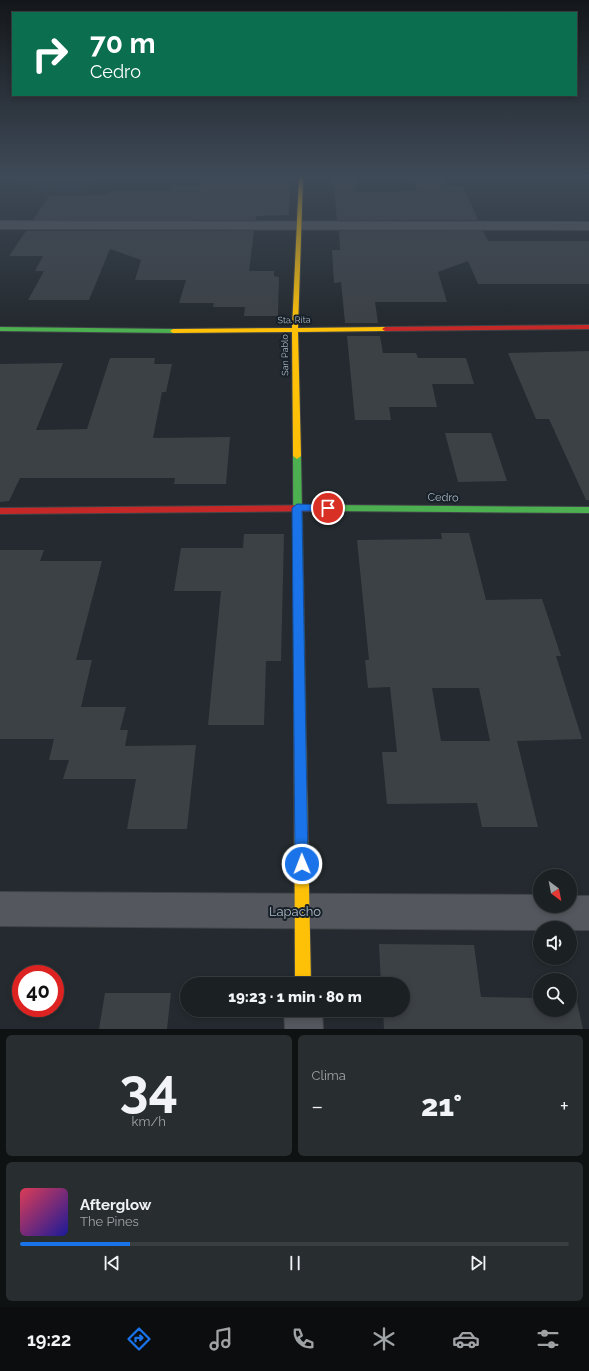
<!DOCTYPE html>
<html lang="es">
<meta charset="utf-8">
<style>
:root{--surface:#1b2023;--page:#282d30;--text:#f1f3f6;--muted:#a0a3a6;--line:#393e41;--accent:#1a73e8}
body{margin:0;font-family:Raleway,sans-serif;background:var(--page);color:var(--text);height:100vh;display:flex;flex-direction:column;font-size:15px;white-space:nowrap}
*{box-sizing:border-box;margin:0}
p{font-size:13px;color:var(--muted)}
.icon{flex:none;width:22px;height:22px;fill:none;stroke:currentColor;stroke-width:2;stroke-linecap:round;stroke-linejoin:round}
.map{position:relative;height:1029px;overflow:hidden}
.drawer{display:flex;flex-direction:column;gap:6px;padding:6px;background:#0f1213;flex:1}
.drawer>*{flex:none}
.top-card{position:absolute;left:12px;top:12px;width:565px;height:84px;border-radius:0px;box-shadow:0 2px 6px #0003,0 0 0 1px var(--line);background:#0b6e4f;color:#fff;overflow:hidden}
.needle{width:26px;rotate:148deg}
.controls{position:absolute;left:533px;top:869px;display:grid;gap:8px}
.controls a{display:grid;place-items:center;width:44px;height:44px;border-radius:50%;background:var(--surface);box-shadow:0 2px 6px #0003,0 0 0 1px var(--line);font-size:20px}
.speed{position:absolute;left:12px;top:965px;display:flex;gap:8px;font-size:20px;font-weight:700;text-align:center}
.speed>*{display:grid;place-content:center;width:52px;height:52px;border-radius:50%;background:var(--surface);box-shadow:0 2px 6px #0003,0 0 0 1px var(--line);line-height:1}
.speed .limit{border:6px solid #d22;background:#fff;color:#111}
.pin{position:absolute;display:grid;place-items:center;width:34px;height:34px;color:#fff;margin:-17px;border:2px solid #fff;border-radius:50%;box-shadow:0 1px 4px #0007}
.me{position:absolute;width:44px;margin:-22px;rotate:359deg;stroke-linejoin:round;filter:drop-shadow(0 0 3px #0008)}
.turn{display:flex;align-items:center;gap:14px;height:84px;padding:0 12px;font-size:18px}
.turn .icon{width:52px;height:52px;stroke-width:2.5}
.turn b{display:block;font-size:28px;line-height:34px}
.big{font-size:30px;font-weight:800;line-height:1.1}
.drawer .widget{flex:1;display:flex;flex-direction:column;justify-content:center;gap:6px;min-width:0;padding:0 14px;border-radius:6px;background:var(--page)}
.drawer .dial{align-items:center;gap:0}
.dial b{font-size:52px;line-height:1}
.song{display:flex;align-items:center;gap:12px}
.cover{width:48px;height:48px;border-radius:6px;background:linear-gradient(135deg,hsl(350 70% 55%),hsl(240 70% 35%))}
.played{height:4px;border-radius:2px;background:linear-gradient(90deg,var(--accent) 20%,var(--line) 20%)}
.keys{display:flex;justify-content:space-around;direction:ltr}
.heat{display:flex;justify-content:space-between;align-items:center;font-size:22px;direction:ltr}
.drawer .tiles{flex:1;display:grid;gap:6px;grid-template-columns:1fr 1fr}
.widget:last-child{grid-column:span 2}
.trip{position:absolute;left:180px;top:977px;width:230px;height:40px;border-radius:20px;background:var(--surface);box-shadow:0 2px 6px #0003,0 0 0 1px var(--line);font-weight:800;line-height:40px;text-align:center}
.dock{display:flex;height:64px;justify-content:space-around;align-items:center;background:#0b0d0e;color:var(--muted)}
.dock .icon{width:28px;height:28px}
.dock .selected{color:var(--accent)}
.dock b{font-size:18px;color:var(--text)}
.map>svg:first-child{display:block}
.green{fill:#243735}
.building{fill:#3c4146;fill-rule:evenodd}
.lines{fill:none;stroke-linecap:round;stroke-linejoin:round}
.street-casing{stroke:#404448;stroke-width:2}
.fast-casing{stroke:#404448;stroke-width:2}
.slow-casing{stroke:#404448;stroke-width:2}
.jam-casing{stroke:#404448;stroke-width:2}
.street{fill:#54585e;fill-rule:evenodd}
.fast{fill:#4caf50;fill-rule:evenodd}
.slow{fill:#ffc107;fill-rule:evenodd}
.jam{fill:#c62828;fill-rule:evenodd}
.route{fill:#1a73e8;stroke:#114b97}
.labels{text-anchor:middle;stroke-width:4;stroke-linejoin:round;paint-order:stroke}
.far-street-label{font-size:9px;fill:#acb7c2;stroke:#182129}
.street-label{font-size:11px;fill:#acb7c2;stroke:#182129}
.near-street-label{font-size:13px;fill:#acb7c2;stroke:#182129}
</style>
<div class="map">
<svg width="589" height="1029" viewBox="0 0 589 1029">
<rect width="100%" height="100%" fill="#242a2f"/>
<path class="green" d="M 30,178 L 90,179 L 94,180 L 96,184 L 104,186 C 100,189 94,187 89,188 C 85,189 85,191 81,192 C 72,193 62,193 53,192 C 49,191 48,189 44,189 C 37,189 23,188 18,184 L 19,181 Z"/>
<g class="building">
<polygon points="290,178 289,215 256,216 256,220 33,220 49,196 108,195 110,191 170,191 172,185 201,185 202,179"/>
<polygon points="333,178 355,178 357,192 418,191 413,178 441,178 445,186 463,186 478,220 337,220"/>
<polygon points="26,231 254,231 249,271 274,271 274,276 279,277 278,316 244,316 245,307 213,307 214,303 179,303 186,280 135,280 141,260 110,249 89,300 28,300 44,271 35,271 43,256 9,256"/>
<polygon points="339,231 483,231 488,241 589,241 589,284 478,284 468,261 438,272 447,302 375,302 378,323 345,323 341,282 334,283 332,250 340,250"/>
<polygon points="347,336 380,336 383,353 416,353 418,358 466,358 474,384 432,384 437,407 389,407 391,420 355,420"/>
<polygon points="589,351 589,500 586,500 549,419 536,419 508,353"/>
<polygon points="110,358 155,358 154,364 172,364 166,392 162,392 153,438 230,437 226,484 174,484 175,478 20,478 9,501 0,502 0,364 63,363 36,430 87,429"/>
<polygon points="445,433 491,433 507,481 458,482"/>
<path d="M 441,533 L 469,533 L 486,600 L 542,599 L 561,656 L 556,656 L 582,739 L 517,741 L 538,827 L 482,827 L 477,803 L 387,804 L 382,752 L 397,752 L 390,687 L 368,688 L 365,660 L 369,660 L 357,540 L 442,539 ZM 432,688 L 479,688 L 490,741 L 441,741 Z"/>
<polygon points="244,534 284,534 281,661 266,661 264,725 208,725 221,591 174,591 181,548 243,548"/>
<polygon points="0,550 44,550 40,561 102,561 76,660 92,660 81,707 126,707 120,730 128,730 125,746 196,745 187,829 127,829 136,779 63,779 69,760 49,760 54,739 0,739"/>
<polygon points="379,944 474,945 481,997 540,998 540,1010 570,1010 570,998 576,998 583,1029 384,1029 383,1010 403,1010 403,984 381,984"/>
<polygon points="105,993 171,993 167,1029 99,1029"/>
</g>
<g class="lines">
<g class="street-casing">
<g id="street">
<polygon points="0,221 589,222 589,230 0,229"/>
<polygon points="0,892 540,895 540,906 570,906 570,896 589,896 589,930 570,930 570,928 540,928 540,930 0,926"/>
<polygon points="284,1010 322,1010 323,1029 285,1029"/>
</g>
</g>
<g class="fast-casing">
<g id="fast">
<polygon points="0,327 173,329 176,331 173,333 0,331"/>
<polygon points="297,453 301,456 306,740 304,744 300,746 296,744 294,740 293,456"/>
<polygon points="328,505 589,507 589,513 328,511 324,508"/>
</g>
</g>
<g class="slow-casing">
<g id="slow">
<polygon points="299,178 303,178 298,328 385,327 388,329 385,331 298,332 301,456 297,459 293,456 292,332 173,333 170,331 173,329 292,328"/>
<polygon points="300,734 304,736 306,740 311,984 295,984 294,740 296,736"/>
</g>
</g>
<g class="jam-casing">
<g id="jam">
<polygon points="589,325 589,329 385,331 382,329 385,327"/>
<polygon points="328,505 332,508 328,511 0,514 0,508"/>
</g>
</g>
<use href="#street" class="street"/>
<use href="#fast" class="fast"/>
<use href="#slow" class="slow"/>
<use href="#jam" class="jam"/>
</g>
<linearGradient id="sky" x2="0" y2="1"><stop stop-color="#14171a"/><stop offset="0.55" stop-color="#3f4a58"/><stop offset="1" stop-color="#3f4a58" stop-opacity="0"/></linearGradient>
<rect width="589" height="322" fill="url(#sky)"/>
<polygon class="route" points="297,504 328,505 332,508 328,511 302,511 308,864 306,869 302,871 297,869 295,864 292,508"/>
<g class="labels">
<g class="far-street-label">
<text transform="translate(294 320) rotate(-1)" y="3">Sta. Rita</text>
<text transform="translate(285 355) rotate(-91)" y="3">San Pablo</text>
</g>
<g class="street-label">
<text transform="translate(443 497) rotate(1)" y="4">Cedro</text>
</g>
<g class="near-street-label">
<text x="295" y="916">Lapacho</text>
</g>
</g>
</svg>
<div class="controls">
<a><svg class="needle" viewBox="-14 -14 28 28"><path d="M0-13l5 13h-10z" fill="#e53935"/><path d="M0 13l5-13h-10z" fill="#a0a3a6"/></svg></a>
<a><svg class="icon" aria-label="sound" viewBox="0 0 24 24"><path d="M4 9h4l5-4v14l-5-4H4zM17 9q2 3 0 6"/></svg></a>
<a><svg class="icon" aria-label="search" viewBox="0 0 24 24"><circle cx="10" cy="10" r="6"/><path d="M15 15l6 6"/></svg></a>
</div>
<div class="speed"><div class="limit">40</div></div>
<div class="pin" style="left:328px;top:508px;background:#d93025"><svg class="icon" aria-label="arrive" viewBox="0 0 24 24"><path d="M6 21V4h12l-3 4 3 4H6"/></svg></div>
<svg class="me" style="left:302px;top:864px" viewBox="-20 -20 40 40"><circle r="17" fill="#1a73e8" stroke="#fff" stroke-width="3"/><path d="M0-11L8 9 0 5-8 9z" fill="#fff"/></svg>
<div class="trip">19:23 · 1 min · 80 m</div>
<div class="top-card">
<div class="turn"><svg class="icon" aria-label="right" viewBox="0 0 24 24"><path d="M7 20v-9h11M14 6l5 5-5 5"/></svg><div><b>70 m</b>Cedro</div></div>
</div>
</div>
<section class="drawer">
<div class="tiles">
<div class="widget dial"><b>34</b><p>km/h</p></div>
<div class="widget"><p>Clima</p>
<div class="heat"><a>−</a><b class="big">21°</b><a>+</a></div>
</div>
<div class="widget">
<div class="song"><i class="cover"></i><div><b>Afterglow</b><p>The Pines</p></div></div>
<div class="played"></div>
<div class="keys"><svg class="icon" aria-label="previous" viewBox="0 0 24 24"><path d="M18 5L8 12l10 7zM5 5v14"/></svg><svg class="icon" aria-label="pause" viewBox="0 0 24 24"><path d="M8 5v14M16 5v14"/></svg><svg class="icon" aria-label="next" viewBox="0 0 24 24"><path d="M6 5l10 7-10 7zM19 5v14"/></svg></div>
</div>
</div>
</section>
<nav class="dock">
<b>19:22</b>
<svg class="icon selected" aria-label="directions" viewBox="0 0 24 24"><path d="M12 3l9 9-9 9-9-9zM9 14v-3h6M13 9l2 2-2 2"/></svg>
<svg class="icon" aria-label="music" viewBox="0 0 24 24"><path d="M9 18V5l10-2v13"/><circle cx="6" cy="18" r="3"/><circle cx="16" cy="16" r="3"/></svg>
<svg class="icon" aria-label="phone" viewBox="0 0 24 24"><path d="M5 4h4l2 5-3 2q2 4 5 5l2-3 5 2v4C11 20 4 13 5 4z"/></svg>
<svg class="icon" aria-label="climate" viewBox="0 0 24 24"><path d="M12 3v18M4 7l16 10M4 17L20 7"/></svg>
<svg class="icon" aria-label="car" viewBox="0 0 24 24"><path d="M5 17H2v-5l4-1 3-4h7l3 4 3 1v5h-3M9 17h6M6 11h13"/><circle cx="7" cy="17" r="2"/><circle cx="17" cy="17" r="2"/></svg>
<svg class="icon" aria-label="filters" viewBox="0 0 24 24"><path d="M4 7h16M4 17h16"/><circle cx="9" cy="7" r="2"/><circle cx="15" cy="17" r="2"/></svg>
</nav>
